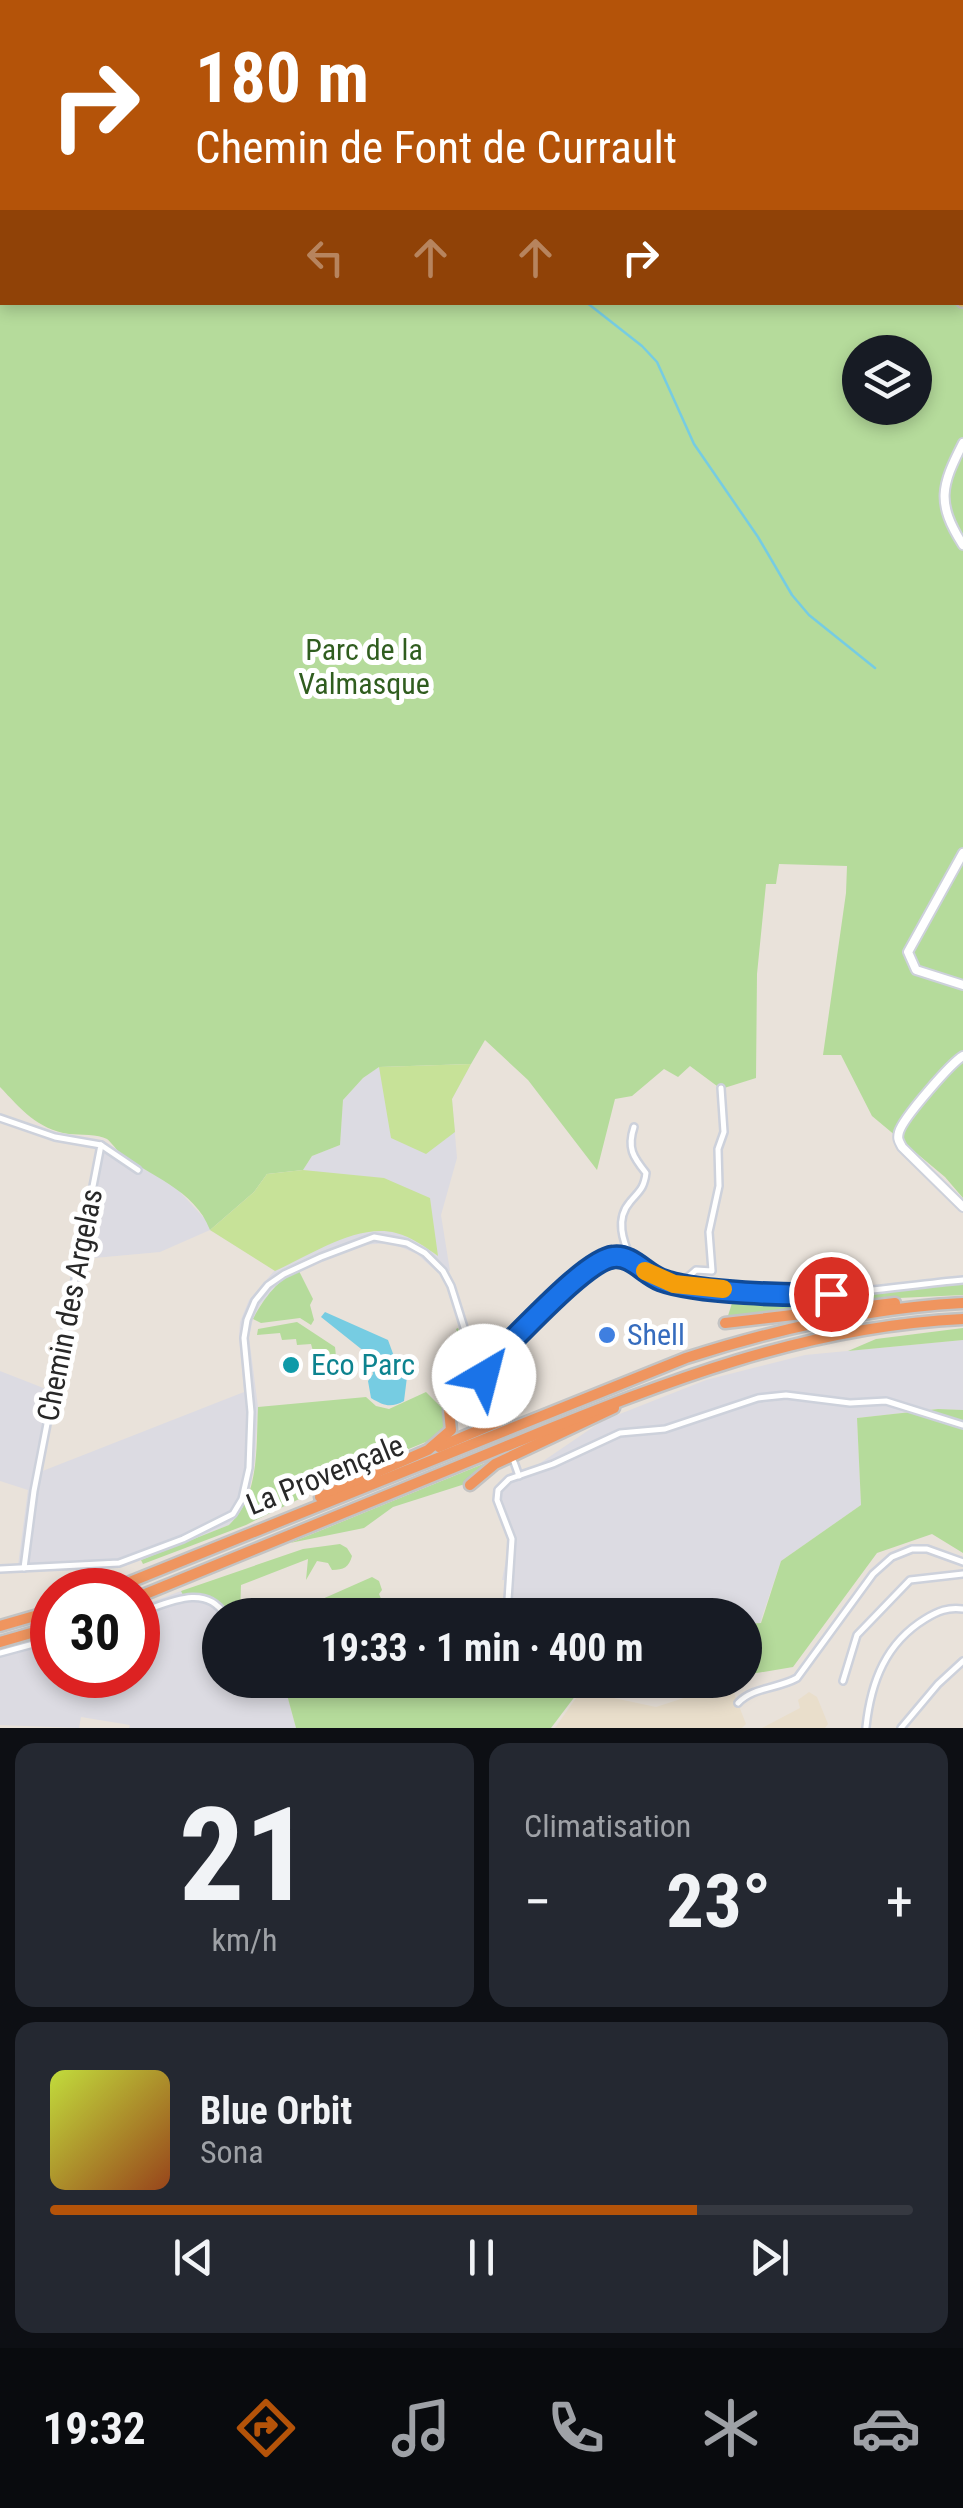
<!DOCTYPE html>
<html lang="fr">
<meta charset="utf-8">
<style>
:root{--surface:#171b24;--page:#242831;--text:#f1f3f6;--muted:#9ea1a6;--line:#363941;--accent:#b45309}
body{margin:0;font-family:"Roboto Condensed",sans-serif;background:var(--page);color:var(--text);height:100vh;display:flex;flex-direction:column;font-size:38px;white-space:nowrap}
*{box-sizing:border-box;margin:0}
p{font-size:32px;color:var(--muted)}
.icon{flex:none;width:55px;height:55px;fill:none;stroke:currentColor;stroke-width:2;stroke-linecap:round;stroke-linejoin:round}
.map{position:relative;height:1728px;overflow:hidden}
.sheet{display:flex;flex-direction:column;gap:15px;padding:15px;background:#0d0f14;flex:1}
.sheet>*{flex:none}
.guide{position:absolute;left:0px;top:0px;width:965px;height:305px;box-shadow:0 5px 15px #0003;background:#b45309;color:#fff;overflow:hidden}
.controls{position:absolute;left:842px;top:335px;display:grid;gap:20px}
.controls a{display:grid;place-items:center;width:90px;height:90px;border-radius:50%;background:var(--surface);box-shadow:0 5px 15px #0003;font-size:50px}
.speed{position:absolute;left:30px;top:1568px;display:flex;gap:20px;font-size:50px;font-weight:700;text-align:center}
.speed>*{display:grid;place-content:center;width:130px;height:130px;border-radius:50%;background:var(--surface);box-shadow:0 5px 15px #0003;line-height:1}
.speed .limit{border:15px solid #d22;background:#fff;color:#111}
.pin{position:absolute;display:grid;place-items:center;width:85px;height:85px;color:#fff;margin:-42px;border:5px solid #fff;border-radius:50%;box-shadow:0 2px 10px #0007}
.me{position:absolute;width:110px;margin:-55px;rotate:37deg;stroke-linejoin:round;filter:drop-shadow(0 0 8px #0008)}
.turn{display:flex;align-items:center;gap:35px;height:210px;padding:0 30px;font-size:45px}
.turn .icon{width:130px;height:130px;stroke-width:2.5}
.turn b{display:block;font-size:70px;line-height:85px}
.lanes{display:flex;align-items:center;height:95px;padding:0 30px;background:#0003;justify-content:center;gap:50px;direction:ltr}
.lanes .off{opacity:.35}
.big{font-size:75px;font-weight:700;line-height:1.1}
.sheet .card{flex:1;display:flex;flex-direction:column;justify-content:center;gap:15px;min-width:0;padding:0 35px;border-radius:20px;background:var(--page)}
.sheet .dial{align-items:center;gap:0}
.dial b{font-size:130px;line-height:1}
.song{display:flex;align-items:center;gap:30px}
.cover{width:120px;height:120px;border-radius:15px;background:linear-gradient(135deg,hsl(70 70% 55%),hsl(20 70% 35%))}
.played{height:10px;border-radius:5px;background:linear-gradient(90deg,var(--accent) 75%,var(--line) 75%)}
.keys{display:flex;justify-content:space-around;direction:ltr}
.heat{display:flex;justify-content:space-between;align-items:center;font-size:55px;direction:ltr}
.sheet .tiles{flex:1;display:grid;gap:15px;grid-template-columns:1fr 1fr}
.card:last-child{grid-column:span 2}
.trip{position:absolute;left:202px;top:1598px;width:560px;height:100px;border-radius:50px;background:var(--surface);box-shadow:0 5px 15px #0003;font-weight:700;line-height:100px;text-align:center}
.menu{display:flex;height:160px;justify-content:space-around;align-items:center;background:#090b0e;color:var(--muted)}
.menu .icon{width:70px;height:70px}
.menu .on{color:var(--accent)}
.menu b{font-size:45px;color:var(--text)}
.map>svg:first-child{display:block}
.industrial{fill:#dcdbe2}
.education{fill:#e9decb}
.green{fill:#b5db9b;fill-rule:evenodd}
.pitch{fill:#c7e298}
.water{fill:#76cce2}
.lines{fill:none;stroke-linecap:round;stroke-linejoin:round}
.stream{stroke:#76cce2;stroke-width:2.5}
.street-casing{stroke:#cdd1db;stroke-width:10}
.secondary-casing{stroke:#cdd1db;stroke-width:12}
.primary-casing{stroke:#c3c3c3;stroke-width:14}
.highway-casing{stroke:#c3c3c3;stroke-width:15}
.street{stroke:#fff;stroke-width:5}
.secondary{stroke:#fff;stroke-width:8}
.primary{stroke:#e3be65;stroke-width:9}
.highway{stroke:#ef955f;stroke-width:10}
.route-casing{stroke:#114b97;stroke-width:25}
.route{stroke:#1a73e8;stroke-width:18}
.slow{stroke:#f59e0b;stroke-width:18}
.shop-dot{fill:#3f7fe0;stroke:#fff;stroke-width:4}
.culture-dot{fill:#0f9aa8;stroke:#fff;stroke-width:4}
.labels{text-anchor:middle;stroke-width:10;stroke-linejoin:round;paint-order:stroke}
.park-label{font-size:30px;fill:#305d1f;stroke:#fff}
.street-label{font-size:30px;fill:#282828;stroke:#fff}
.shop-label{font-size:30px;fill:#366cbe;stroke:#fff;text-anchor:start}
.culture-label{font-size:30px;fill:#0d838f;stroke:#fff;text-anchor:start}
</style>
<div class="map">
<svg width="963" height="1728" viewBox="0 0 963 1728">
<rect width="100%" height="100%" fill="#e9e2da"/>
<g class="industrial">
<polygon points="471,1064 452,1099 457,1158 441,1215 450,1271 438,1273 417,1254 403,1248 389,1243 361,1245 286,1276 261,1304 253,1319 249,1337 258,1407 255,1459 248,1498 238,1516 229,1525 141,1560 18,1565 28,1490 0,1481 0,1371 51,1391 40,1472 244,1392 239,1337 240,1322 249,1300 275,1270 210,1230 160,1252 83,1259 103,1149 121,1152 139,1160 170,1181 206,1220 210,1229 254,1192 267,1174 303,1170 312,1156 340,1145 343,1100 363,1078 379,1067"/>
<polygon points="963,1340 963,1410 937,1409 857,1418 861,1505 781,1561 760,1623 745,1624 745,1615 511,1615 513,1580 502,1580 509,1544 494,1503 494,1491 505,1477 533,1468 602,1421 706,1380 805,1355"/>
<polygon points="181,1591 185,1597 213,1597 229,1615 220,1615 220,1680 283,1680 296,1728 129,1728 130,1725 81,1717 79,1728 0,1725 0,1655 52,1637 52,1675 138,1675 138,1607"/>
</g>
<g class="education">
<polygon points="730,1683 746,1724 742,1728 555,1728 581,1691 656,1707"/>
<polygon points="809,1692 817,1697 828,1724 825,1728 762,1728 800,1708 798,1700"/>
</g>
<g class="green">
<path d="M 0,0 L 431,0 L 2,2 L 2,302 L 962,302 L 962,2 L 593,2 L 963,0 L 963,1198 L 945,1177 L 872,1116 L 841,1055 L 823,1055 L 846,893 L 847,866 L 779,864 L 776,884 L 766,884 L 757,974 L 756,1078 L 721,1089 L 690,1066 L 678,1077 L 664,1069 L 632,1096 L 615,1099 L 597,1170 L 528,1080 L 485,1040 L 471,1064 L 379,1067 L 363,1078 L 343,1100 L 340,1145 L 312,1156 L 303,1170 L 267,1174 L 254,1192 L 210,1230 C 195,1189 148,1176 118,1151 C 116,1149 110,1141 107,1139 C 98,1134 80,1135 69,1134 C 37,1129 21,1109 0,1087 ZM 860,352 L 915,352 L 915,408 L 860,408 Z"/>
<path d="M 299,1271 L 313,1299 L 310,1305 L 314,1320 L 311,1325 L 300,1318 L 261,1323 L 253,1319 C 263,1300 278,1278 299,1271 Z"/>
<polygon points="963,1283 963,1295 877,1299 727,1319 732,1303 740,1303 742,1294 845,1295"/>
<polygon points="297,1322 335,1347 337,1365 328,1364 326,1349 313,1351 311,1344 297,1345 296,1339 282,1340 280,1333 257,1335 258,1329"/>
<path d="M 458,1328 L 461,1336 L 481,1360 L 479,1394 L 489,1416 L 496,1412 C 493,1405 487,1395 486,1388 C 485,1370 502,1352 514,1347 L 492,1380 L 502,1413 C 488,1422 471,1428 459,1412 L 474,1379 L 456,1329 Z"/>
<polygon points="963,1328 963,1340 848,1351 876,1339"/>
<path d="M 426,1392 L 446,1412 L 449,1426 L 438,1437 L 367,1466 L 246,1525 L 143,1564 L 141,1560 L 229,1525 C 260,1496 256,1447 258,1407 L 366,1397 L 376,1406 L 389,1409 Z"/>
<polygon points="938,1409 963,1410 963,1553 932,1534 877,1553 793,1667 745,1675 745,1624 761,1623 781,1561 861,1505 857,1418"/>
<polygon points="483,1464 486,1464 465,1484 393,1507 364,1528 290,1543"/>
<path d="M 340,1544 L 347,1548 L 352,1556 C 349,1567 344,1570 332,1570 L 328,1563 L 317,1561 L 306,1580 L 308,1559 L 241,1585 L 240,1615 L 229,1615 L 213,1597 L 184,1597 L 181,1591 L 303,1549 Z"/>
<polygon points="372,1577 379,1581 382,1590 379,1594 388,1615 316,1615 320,1600"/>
<polygon points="283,1680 583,1680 582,1687 551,1728 296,1728"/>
</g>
<g class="pitch">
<polygon points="471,1064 452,1099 455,1132 426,1154 391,1138 379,1067"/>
<path d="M 303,1170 L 384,1178 L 430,1198 L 438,1256 C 425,1247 412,1237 396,1233 C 357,1223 311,1255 275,1271 L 210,1230 L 254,1192 L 267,1174 Z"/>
</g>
<path class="water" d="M 325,1312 L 388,1340 L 399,1370 L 407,1377 L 404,1401 C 391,1408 384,1406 371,1398 L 368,1381 L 373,1374 L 370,1356 L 321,1317 Z"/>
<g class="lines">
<g class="stream">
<polyline points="594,2 595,0"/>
<polyline points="586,302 642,346 657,362 694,444 758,537 792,595 809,615 875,668"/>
</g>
<g class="street-casing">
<g id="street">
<polyline points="0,1118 55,1137 101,1145 34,1491 24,1568"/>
<polyline points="101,1145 138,1170"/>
<path d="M 631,1259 C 623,1241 615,1219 630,1202 C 639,1191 644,1189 646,1173 C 633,1157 627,1148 634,1127"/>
<polyline points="687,1285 688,1277 696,1270 712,1271 709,1232 719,1186 718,1149 724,1132 721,1088"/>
<polyline points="488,1351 482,1391 493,1414"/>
<polyline points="514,1462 519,1476"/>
<path d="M 0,1569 L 119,1563 L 183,1539 L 233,1514 L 242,1499 L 249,1468 L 251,1412 L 244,1338 L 247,1320 L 255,1301 L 268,1285 L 284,1274 L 321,1257 L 374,1237 L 407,1243 L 425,1253 L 443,1271 L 451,1286 L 467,1337 L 488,1351 L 506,1346 C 527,1327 585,1263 611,1257 C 629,1253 654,1281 680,1285 C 727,1291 778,1295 825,1294 C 871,1292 917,1284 963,1280"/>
<path d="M 138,1613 C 166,1604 205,1582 225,1615"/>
<polyline points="507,1615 512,1539 497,1500 498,1490 509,1479 553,1464 620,1433 665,1429 758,1398 786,1395 850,1403 886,1401 963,1425"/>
<polyline points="0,1653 52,1639"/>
<polyline points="843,1681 857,1635 910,1580 963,1574"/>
<path d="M 738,1703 C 753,1687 777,1689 797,1678 L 873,1574 L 892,1557 L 912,1549 L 927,1549 L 963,1562"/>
<path d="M 866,1727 C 871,1681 886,1643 925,1619 C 938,1611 948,1607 963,1609"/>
<polyline points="901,1728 938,1684 963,1661"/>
</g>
</g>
<g class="secondary-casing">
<g id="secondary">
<path d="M 963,443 C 941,486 936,503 963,545"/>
<polyline points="963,853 908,952 916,970 963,985"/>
<path d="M 963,1056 C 951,1063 903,1118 899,1132 C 897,1139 899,1141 902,1147 L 963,1207"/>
</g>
</g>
<g class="primary-casing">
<g id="primary">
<polyline points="548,0 548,2"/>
<polyline points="962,302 963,302"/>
</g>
</g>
<g class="highway-casing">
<g id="highway">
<polyline points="725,1323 895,1303"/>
<polyline points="439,1447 498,1422"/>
<polyline points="470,1485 495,1464 614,1408"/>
<polyline points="320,1497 428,1450 451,1430 449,1410"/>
<path d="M 110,1590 L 686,1358 C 776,1329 868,1308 963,1303"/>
<path d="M 138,1597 C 260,1548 382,1497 504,1447 C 656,1386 797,1327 963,1319"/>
<polyline points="0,1626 52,1611"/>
<polyline points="0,1642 52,1627"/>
</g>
</g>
<use href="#street" class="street"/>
<use href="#secondary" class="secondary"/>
<use href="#primary" class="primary"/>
<use href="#highway" class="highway"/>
</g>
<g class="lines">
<g class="route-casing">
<path id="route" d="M 484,1376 L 488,1350 L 506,1346 C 527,1327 587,1260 613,1257 C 631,1254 645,1274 661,1280 C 696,1293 792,1296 831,1294"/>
</g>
<use href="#route" class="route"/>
<polyline class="slow" points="645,1271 674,1284 723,1289"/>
</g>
<circle class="shop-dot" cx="607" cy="1335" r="10"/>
<circle class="culture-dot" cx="291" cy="1365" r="10"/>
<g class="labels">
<g class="park-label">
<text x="364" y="660">Parc de la<tspan x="364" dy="34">Valmasque</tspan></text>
</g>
<g class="street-label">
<text transform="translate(70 1305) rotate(-79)" y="10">Chemin des Argelas</text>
<text transform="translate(325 1475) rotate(-22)" y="10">La Provençale</text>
</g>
<g class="shop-label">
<text x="627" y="1345">Shell</text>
</g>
<g class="culture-label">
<text x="311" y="1375">Eco Parc</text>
</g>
</g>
</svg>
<div class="controls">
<a><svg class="icon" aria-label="layers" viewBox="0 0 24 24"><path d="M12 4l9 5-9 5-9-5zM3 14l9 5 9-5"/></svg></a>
</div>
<div class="speed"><div class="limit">30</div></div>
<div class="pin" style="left:831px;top:1294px;background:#d93025"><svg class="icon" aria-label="arrive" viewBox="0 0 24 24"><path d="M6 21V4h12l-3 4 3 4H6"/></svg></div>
<svg class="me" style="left:484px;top:1376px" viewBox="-20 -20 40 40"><circle r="19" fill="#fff"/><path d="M0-13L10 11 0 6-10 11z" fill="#1a73e8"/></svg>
<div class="trip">19:33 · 1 min · 400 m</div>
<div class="guide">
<div class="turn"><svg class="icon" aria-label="right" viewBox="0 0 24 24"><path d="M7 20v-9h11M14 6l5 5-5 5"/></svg><div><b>180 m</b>Chemin de Font de Currault</div></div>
<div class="lanes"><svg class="icon off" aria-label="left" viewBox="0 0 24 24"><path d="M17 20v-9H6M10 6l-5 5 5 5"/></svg><svg class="icon off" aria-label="ahead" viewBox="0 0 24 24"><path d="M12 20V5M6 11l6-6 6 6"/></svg><svg class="icon off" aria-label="ahead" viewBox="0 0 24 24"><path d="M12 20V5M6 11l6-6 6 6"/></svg><svg class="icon" aria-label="right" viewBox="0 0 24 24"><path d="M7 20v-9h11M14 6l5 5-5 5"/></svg></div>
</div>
</div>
<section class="sheet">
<div class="tiles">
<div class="card dial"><b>21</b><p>km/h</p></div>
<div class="card"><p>Climatisation</p>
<div class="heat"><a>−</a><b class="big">23°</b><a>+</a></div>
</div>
<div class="card">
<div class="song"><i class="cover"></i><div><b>Blue Orbit</b><p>Sona</p></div></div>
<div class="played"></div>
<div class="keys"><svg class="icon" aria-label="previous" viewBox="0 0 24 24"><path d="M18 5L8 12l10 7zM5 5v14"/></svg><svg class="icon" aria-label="pause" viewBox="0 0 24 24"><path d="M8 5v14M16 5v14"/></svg><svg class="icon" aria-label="next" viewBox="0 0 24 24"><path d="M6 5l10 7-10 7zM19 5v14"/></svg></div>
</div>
</div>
</section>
<nav class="menu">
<b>19:32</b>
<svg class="icon on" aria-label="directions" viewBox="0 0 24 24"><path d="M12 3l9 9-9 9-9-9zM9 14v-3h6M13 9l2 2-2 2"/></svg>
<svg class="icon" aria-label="music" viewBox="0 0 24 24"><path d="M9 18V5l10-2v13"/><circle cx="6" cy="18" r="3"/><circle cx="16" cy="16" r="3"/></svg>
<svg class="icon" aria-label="phone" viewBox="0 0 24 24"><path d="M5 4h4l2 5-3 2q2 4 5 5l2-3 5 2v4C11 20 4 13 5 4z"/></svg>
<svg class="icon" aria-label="climate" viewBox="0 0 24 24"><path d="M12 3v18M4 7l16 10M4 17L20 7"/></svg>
<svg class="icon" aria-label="car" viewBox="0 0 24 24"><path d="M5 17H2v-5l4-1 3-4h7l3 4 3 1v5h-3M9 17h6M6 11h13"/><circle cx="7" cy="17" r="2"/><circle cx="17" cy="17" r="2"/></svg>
</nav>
